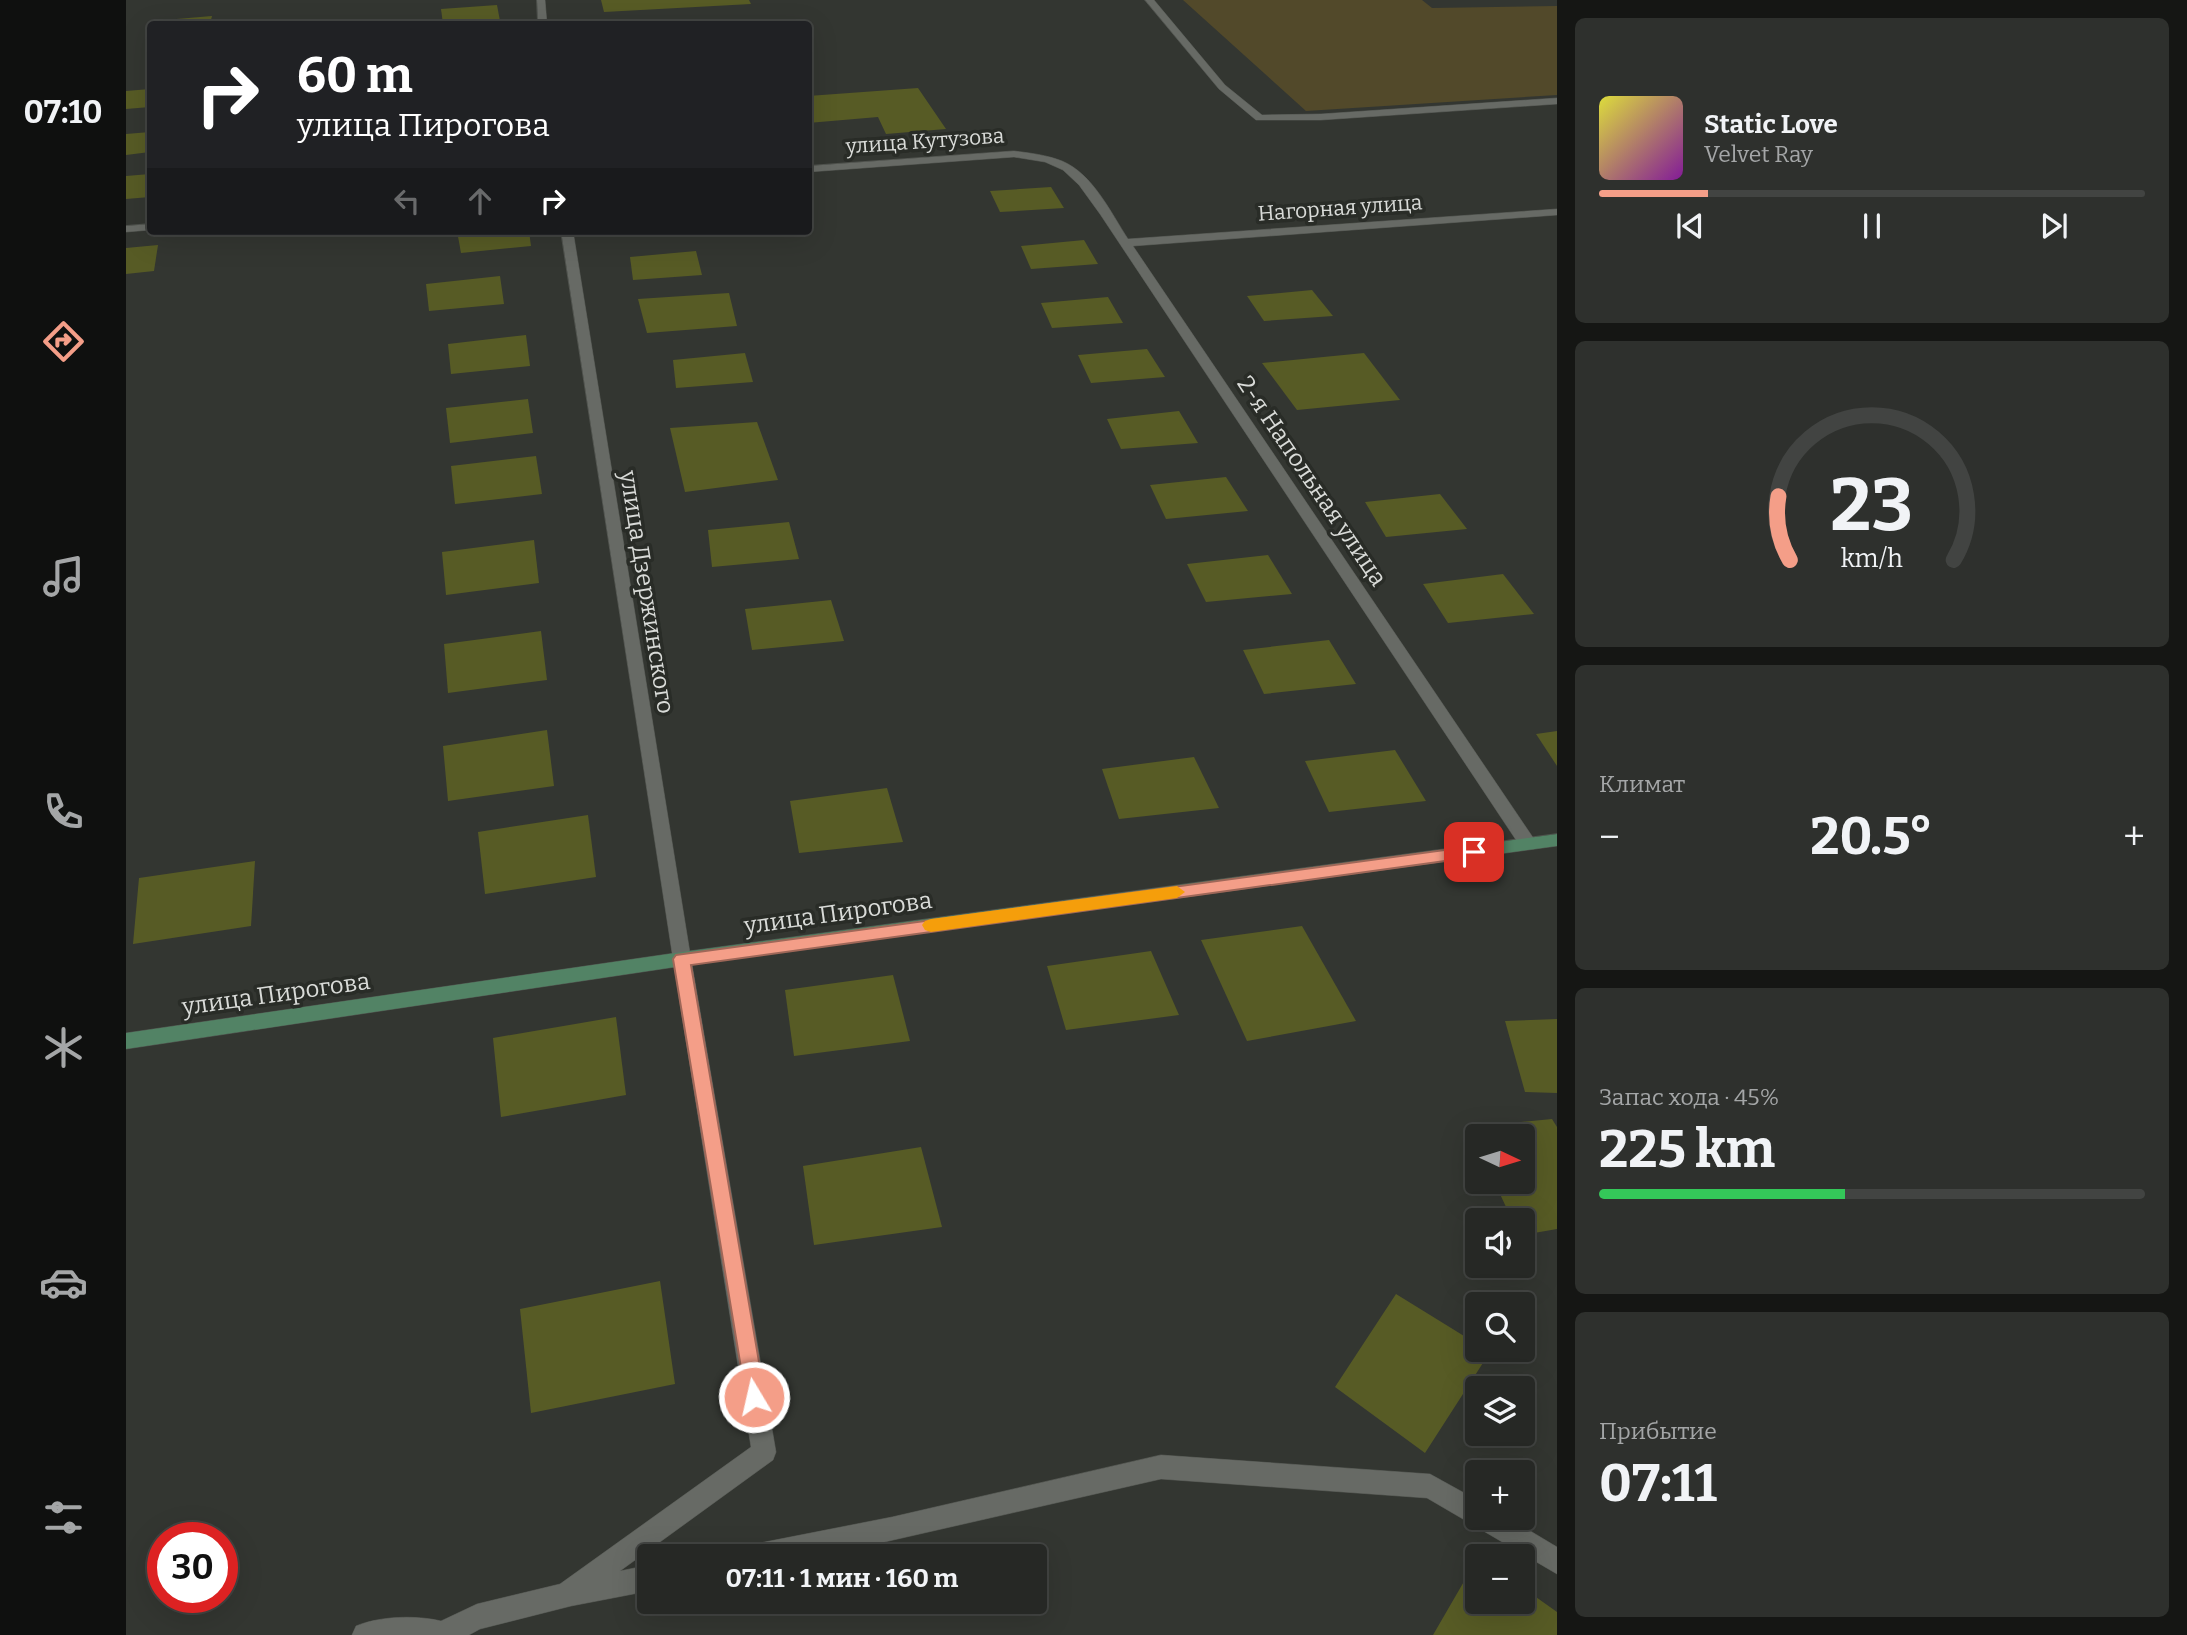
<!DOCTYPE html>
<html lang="ru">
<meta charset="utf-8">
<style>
:root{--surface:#262825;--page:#2e302d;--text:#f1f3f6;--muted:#a4a6a7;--line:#424442;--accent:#f49e88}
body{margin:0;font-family:Bitter,serif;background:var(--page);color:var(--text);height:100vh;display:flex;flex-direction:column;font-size:26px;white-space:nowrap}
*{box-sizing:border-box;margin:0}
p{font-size:23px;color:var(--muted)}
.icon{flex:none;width:38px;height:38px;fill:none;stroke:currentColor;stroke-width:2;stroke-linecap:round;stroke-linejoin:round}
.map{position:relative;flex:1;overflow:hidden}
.sheet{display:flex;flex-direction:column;gap:18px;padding:18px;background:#151614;width:630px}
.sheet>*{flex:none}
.guide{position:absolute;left:21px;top:21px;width:665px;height:214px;border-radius:7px;box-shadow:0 7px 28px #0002,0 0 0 2px var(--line);background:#202124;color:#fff;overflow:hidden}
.needle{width:46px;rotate:94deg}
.controls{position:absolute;left:1339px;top:1124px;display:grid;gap:14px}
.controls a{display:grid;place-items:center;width:70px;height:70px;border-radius:7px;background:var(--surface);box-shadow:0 7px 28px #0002,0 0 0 2px var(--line);font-size:35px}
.speed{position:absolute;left:21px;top:1522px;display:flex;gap:14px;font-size:35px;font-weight:700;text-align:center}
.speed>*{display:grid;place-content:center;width:91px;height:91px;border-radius:50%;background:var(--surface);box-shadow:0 7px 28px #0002,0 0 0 2px var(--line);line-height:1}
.speed .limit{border:10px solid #d22;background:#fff;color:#111}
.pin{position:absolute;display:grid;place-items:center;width:60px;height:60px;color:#fff;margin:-30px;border-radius:14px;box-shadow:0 4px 10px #0006}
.me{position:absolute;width:77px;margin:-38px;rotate:351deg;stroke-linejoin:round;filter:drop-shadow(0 0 5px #0008)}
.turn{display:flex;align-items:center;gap:24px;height:147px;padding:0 35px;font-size:32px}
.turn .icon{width:91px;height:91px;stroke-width:2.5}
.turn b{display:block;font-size:49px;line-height:60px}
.lanes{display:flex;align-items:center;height:66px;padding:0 35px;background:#0003;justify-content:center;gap:35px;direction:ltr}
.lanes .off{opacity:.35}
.big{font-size:52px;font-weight:700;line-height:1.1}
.sheet .widget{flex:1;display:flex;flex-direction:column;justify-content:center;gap:10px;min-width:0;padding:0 24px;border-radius:10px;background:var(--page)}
.sheet .dial{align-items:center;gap:0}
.dial svg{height:182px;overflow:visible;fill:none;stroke:var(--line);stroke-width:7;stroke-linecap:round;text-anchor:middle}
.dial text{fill:var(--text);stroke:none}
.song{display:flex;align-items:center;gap:21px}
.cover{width:84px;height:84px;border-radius:10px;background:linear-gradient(135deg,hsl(60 70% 55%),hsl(290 70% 35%))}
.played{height:7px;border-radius:4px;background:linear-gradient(90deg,var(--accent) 20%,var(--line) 20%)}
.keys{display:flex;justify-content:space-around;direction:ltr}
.heat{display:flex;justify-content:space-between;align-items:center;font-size:38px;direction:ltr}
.charge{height:10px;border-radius:5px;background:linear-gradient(90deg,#34c759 45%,var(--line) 0)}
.trip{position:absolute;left:511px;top:1544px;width:410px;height:70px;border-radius:7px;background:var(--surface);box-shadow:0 7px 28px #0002,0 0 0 2px var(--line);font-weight:700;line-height:70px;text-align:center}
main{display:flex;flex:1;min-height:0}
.tab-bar{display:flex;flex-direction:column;width:126px;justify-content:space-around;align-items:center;background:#0f100f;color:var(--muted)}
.tab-bar .icon{width:49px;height:49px}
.tab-bar .selected{color:var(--accent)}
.tab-bar b{font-size:32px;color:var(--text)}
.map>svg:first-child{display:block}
.green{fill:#52492a}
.building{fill:#575b25}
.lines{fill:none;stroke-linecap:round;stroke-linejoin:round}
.lane-casing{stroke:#50534e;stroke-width:1}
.street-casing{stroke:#50534e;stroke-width:1}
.secondary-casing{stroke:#50534e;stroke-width:1}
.lane{fill:#676a65;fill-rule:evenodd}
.street{fill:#676a65;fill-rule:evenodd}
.secondary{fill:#528365;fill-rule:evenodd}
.route{fill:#f49e88;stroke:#9f6758;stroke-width:2}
.slow{fill:#f59e0b}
.labels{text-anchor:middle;stroke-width:7;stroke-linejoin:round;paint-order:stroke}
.far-street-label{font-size:21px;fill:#d9dbd8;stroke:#292c27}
.street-label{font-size:24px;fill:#d9dbd8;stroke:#292c27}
</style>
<main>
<nav class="tab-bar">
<b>07:10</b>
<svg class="icon selected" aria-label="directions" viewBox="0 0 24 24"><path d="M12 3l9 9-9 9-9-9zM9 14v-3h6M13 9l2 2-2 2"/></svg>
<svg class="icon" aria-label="music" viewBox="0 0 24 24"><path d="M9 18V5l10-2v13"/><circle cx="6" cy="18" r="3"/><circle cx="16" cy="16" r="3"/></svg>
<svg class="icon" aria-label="phone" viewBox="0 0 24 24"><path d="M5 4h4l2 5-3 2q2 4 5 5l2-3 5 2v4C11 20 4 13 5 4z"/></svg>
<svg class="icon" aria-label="climate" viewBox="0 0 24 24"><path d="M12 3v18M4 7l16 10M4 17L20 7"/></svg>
<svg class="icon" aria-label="car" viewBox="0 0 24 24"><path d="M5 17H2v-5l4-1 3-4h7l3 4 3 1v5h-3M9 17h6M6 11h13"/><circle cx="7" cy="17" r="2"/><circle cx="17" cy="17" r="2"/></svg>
<svg class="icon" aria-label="filters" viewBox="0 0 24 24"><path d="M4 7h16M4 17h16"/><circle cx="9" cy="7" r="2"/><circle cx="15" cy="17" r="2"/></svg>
</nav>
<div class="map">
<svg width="1431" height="1635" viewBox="0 0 1431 1635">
<rect width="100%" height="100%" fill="#333631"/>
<polygon class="green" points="1057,0 1296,0 1306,8 1431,6 1431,95 1180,111"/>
<g class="building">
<polygon points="475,0 623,0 625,4 478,12"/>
<polygon points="371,5 374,21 317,24 315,9"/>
<polygon points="86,16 84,24 27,24 27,21"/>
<polygon points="792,88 820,129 760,134 752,117 682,123 682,96"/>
<polygon points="24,89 24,107 0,109 0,91"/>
<polygon points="24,132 24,152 0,155 0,134"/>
<polygon points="24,174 24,197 0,199 0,176"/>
<polygon points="925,187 938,208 874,212 864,191"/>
<polygon points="331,231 403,231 405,246 335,253"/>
<polygon points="958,240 972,264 905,269 895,246"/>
<polygon points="32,245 28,271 0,274 0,248"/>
<polygon points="570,251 576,275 507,280 504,257"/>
<polygon points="374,276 378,304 303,311 300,284"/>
<polygon points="1186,290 1207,316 1138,321 1121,296"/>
<polygon points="603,293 611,326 521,333 512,299"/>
<polygon points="982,297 997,323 926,328 915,303"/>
<polygon points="400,335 404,366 325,374 322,344"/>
<polygon points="1021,349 1039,377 965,383 952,355"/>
<polygon points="619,353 627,382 550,388 547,360"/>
<polygon points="1238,353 1274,400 1171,410 1136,363"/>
<polygon points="402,399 407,433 324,443 320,408"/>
<polygon points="1053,411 1072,443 995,449 981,419"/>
<polygon points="631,422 652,480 559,492 544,428"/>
<polygon points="410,456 416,494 329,504 325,466"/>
<polygon points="1100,477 1122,511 1040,519 1024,485"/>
<polygon points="1314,494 1341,529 1260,537 1239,502"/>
<polygon points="663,522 673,559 586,567 582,530"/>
<polygon points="408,540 413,583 320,595 316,552"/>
<polygon points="1142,555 1166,594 1080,602 1061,564"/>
<polygon points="1377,574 1408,614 1322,623 1297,584"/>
<polygon points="705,600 718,641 626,650 619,609"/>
<polygon points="415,631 421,680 322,693 318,644"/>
<polygon points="1203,640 1230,684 1138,694 1117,650"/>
<polygon points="421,730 428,786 322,801 317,746"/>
<polygon points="1431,731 1431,766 1410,734"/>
<polygon points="1269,750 1300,801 1203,812 1179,761"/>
<polygon points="1068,757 1093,808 993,819 976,769"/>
<polygon points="761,788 777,842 673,853 664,801"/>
<polygon points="462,815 470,877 359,894 352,832"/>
<polygon points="129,861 125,926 7,944 13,878"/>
<polygon points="1176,926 1230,1021 1121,1041 1075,940"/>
<polygon points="1025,951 1053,1015 940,1030 921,966"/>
<polygon points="767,975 784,1041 668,1056 659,990"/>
<polygon points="490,1017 500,1095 375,1117 367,1038"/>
<polygon points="1431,1019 1431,1093 1399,1092 1379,1021"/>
<polygon points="1426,1119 1431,1127 1431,1229 1396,1235 1396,1220 1386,1220 1368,1181 1396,1181 1396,1136 1351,1136 1351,1146 1342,1127"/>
<polygon points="795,1147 816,1227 688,1245 677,1166"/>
<polygon points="534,1281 549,1384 405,1413 394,1309"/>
<polygon points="1270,1294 1351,1344 1351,1349 1364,1352 1299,1453 1209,1387"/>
<polygon points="1351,1559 1351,1601 1396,1601 1396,1587 1431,1612 1431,1635 1307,1635"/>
</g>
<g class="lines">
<g class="lane-casing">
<polygon id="lane" points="1019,0 1028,0 1099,85 1136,115 1195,114 1431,98 1431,104 1195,120 1130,120 1093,89"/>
</g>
<g class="street-casing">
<g id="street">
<polygon points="411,0 419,0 421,24 412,24"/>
<path d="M 888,151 C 904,153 921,155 936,161 C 967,174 985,213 1002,239 L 1431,209 L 1431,215 L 1007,246 L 1408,839 L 1411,844 L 1408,849 L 1396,849 L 974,214 L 953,185 L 937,170 L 919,162 L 888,157 L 682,172 L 682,166 Z"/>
<polygon points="24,224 24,230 0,232 0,226"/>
<path d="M 435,231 L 447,231 L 565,959 L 650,1452 L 647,1460 L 494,1571 L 523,1565 L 523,1591 L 445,1606 L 354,1629 L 343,1635 L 226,1635 L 230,1626 C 254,1616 290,1615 315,1621 L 351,1604 L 434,1584 L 625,1447 L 547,959 Z"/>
<polygon points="1035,1455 1304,1474 1351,1500 1351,1517 1381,1517 1431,1547 1431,1574 1301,1498 1035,1479 697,1556 621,1556 625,1547 634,1543 766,1517"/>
</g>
</g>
<g class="secondary-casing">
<polygon id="secondary" points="1431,834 1431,846 556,966 0,1049 0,1033 556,952"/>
</g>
<use href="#lane" class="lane"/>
<use href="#street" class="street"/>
<use href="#secondary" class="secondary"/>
</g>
<polygon class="route" points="1348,846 1356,852 1348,857 565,965 639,1397 636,1404 628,1407 621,1404 547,959 550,955"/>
<polygon class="slow" points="1051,886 1059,892 1051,898 805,932 799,930 796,925 799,921 805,919"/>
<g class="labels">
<g class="far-street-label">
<text transform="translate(799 141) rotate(-4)" y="7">улица Кутузова</text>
<text transform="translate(1214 208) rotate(-4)" y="7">Нагорная улица</text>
</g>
<g class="street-label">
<text transform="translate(1186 481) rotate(56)" y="8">2-я Напольная улица</text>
<text transform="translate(521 592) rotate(81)" y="8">улица Дзержинского</text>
<text transform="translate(712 913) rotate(-8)" y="8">улица Пирогова</text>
<text transform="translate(150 994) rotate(-8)" y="8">улица Пирогова</text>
</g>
</g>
</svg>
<div class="controls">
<a><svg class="needle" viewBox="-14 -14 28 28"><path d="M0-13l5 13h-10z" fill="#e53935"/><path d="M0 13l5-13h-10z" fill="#a4a6a7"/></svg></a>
<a><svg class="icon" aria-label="sound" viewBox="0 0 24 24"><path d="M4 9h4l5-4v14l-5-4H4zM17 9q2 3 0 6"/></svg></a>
<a><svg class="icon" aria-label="search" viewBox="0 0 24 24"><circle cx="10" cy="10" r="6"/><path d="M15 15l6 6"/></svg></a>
<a><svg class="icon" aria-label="layers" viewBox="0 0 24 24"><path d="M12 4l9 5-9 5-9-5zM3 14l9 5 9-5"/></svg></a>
<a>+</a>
<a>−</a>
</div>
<div class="speed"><div class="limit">30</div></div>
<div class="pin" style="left:1348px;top:852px;background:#d93025"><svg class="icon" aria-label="arrive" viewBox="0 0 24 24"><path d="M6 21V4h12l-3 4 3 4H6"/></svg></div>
<svg class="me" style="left:628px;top:1397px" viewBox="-20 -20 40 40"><circle r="17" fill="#f49e88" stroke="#fff" stroke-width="3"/><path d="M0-11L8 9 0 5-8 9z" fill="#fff"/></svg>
<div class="trip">07:11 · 1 мин · 160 m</div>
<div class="guide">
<div class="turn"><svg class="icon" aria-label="right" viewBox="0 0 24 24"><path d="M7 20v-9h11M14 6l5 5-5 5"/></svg><div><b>60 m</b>улица Пирогова</div></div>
<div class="lanes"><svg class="icon off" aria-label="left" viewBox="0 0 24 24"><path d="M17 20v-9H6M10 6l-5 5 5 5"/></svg><svg class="icon off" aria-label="ahead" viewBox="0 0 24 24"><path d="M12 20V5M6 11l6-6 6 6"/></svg><svg class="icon" aria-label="right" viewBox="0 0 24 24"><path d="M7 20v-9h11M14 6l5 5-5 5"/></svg></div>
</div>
</div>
<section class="sheet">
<div class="widget">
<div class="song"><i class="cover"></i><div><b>Static Love</b><p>Velvet Ray</p></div></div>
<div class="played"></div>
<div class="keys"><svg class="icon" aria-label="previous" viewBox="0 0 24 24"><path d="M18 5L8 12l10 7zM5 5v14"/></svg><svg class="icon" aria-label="pause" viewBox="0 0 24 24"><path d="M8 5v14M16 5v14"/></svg><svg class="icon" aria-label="next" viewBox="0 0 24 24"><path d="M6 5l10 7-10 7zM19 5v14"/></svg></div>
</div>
<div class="widget dial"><svg viewBox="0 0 100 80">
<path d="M14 69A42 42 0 1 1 86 69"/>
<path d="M14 69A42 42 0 0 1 9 41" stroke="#f49e88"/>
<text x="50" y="56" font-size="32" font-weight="700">23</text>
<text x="50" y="72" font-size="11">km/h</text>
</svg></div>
<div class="widget"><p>Климат</p>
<div class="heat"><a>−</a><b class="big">20.5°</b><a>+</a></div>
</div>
<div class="widget"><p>Запас хода · 45%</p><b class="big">225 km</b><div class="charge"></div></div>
<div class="widget"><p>Прибытие</p><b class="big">07:11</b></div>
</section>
</main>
